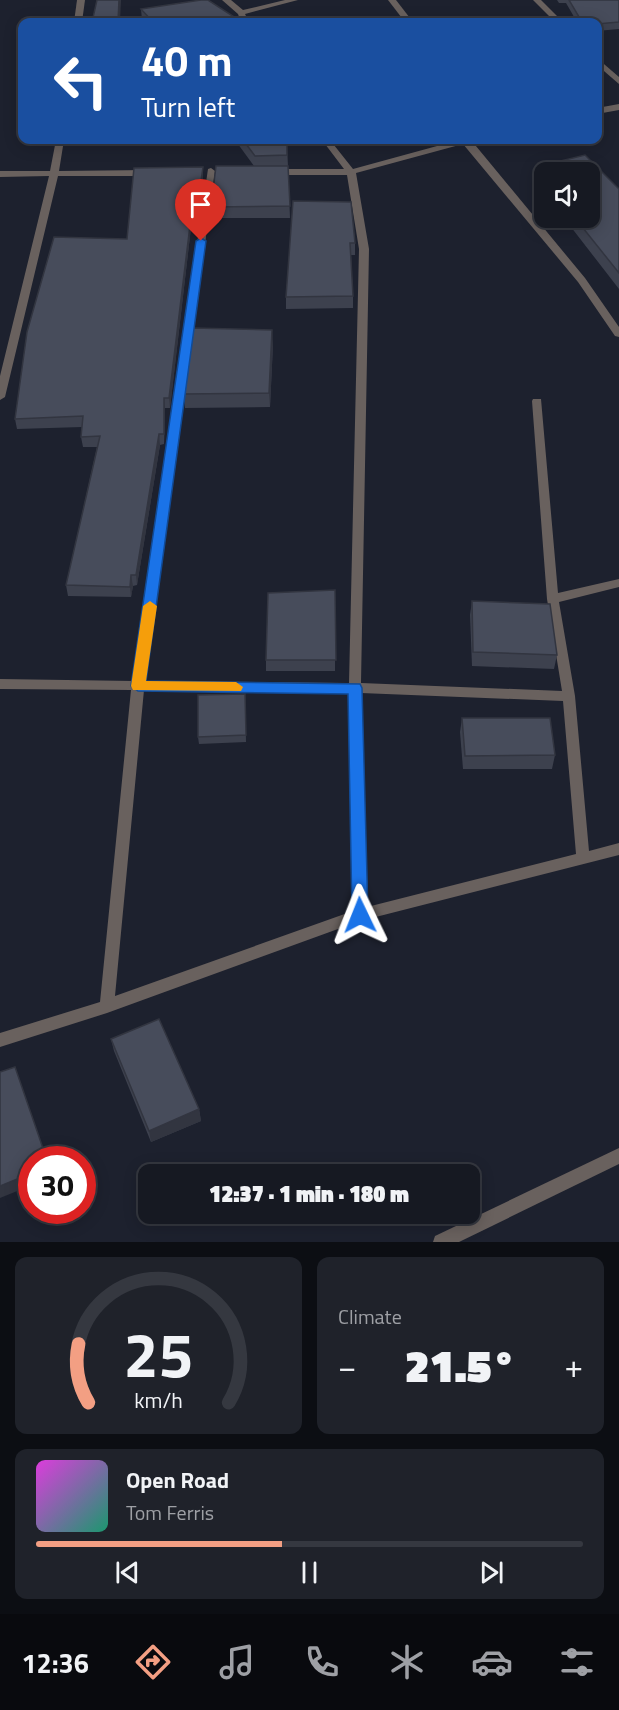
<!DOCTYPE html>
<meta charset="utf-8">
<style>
:root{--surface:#161922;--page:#1f222a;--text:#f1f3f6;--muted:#9ea0a5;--line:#353840;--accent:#f39f83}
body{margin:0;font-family:"Titillium Web",sans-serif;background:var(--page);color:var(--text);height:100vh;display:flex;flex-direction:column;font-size:22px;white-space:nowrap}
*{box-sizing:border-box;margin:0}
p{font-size:20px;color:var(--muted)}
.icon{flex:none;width:33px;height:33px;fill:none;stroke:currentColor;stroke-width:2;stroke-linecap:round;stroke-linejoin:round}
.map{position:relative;height:1242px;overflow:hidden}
.side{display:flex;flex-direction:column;gap:15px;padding:15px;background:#0c0e13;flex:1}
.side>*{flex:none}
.guide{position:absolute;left:18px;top:18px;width:584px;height:126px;border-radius:12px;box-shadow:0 3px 15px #0003,0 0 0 2px var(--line);background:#1a4fa0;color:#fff;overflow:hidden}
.buttons{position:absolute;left:534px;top:162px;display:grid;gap:12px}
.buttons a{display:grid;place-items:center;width:66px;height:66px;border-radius:12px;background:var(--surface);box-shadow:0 3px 15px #0003,0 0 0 2px var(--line);font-size:30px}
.speed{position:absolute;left:18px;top:1146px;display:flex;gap:12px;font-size:30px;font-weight:700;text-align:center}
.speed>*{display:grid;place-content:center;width:78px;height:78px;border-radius:50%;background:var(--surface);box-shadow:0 3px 15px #0003,0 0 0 2px var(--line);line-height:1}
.speed .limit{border:9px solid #d22;background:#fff;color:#111}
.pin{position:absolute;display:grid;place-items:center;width:51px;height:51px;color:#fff;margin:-62px -26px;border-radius:50% 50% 50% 0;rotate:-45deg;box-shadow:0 0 6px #0007}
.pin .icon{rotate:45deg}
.me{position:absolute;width:66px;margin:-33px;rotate:358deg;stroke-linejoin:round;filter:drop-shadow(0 0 4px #0008)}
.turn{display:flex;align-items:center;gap:21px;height:126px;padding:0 24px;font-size:27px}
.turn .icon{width:78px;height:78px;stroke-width:2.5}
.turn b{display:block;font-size:42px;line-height:51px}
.big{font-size:45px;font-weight:800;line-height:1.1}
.side .card{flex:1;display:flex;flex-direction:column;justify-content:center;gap:9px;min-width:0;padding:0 21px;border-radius:12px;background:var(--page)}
.side .dial{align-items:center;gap:0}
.dial svg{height:156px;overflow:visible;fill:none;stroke:var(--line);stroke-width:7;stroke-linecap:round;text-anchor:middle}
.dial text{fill:var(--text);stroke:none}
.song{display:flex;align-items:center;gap:18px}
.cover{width:72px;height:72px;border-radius:9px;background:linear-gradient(135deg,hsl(300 70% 55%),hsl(160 70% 35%))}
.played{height:6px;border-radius:3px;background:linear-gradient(90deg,var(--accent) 45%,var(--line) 45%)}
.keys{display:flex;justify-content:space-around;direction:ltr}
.heat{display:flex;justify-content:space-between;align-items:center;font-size:33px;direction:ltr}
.side .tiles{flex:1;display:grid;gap:15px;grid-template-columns:1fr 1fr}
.card:last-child{grid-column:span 2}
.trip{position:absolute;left:138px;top:1164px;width:342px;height:60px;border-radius:12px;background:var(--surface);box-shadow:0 3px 15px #0003,0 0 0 2px var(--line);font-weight:800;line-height:60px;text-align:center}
.menu{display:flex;height:96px;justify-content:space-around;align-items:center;background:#090a0e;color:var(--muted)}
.menu .icon{width:42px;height:42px}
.menu .selected{color:var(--accent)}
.menu b{font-size:27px;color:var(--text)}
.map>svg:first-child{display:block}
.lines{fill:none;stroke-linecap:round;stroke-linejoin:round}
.minor{fill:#69615e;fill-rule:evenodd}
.wall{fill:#3d414e}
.shaded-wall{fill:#323540}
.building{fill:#474c5b;stroke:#323540;stroke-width:1.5}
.route{fill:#1a73e8;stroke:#114b97;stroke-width:1.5}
.slow{fill:#f59e0b}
</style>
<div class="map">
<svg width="619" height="1242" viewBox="0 0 619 1242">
<rect width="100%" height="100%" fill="#1d212e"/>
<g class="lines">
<g class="minor">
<polygon points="77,0 85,0 82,22 74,22"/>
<polygon points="222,0 231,0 243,10 285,0 298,0 245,14 249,22 241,22 238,14"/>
<polygon points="388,0 396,0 413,22 405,22"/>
<polygon points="533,0 541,0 563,22 555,22"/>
<polygon points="597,58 619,77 619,84 597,65"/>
<polygon points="619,104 619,110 597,114 597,108"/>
<polygon points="56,140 64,140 59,171 149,170 153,173 149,176 58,176 5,397 0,400 0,376 49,176 0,177 0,171 50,171"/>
<path d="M 322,140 L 330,140 L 353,169 L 459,140 L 471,140 L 585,278 L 619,327 L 619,337 L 615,336 L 578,282 L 463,144 L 356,173 L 369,249 L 361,683 L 562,691 L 547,599 L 532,401 L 533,399 L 541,399 L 558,593 L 619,579 L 619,587 L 559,602 L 575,696 L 589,851 L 619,843 L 619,855 L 360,921 L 107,1013 L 0,1047 L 0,1033 L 100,1002 L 131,690 L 0,689 L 0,679 L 133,681 L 208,169 L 211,168 L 215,171 L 145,681 L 349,683 L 359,249 L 347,175 L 272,175 L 268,172 L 272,169 L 344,169 ZM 144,690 L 349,693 L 353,911 L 115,996 ZM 361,693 L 563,701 L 576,854 L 367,907 Z"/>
<polygon points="619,1148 619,1164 459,1242 433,1242 435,1236"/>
</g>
</g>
<g class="wall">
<polygon points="557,0 619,0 619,29 597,31 597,22 577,22 566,3 559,3"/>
<polygon points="141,9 242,22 144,22 142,20"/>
<polygon points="235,140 300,140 287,142 290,218 211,218 211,207 254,166"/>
<polygon points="203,167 203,177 197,219 192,219 170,408 165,408 164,444 160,445 137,585 133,586 131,597 68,596 66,585 97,447 83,447 81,437 82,427 17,429 15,419 127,239"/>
<polygon points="536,167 619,189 619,289 564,218 590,218 544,172 544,193 534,180"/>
<polygon points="293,201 355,243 355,255 351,255 353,296 353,308 286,309 286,297"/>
<polygon points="273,344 270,407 185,408 184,394"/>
<polygon points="335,590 335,671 266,671 266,660"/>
<polygon points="472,601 557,655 554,669 472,666 470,615"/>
<polygon points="245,694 246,742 199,744 198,737"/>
<polygon points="462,718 555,755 552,769 463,769 460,732"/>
<polygon points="111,1039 199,1109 201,1121 151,1142 114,1051"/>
</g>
<g class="shaded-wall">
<polygon points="119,0 121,0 120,22 118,22"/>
<polygon points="286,140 300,140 286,143"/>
<polygon points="203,167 203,177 197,219 197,209"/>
<polygon points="192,209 192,219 170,408 169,398"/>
<polygon points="272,330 273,344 270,407 269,393"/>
<polygon points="164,398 165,408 164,444"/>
<polygon points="159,434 160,445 137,585 136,575"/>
<polygon points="131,575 133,586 131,597 130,587"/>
<polygon points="199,1109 201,1121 151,1142 149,1131"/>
<polygon points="32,1173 32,1185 0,1198 0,1186"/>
</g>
<g class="building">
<polygon points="97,0 119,0 118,22 92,22"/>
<polygon points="201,0 208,0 242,22 153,22 141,9"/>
<polygon points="569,0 619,0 619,22 597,24 597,22 582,22"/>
<polygon points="243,140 287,140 287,155 255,156"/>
<polygon points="585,155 619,189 619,273 575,218 590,218 590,172 544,172 544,178 536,167"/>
<polygon points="216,166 288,166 290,206 211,207"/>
<polygon points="203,167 197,209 192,209 169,398 164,398 164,434 159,434 136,575 131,575 130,587 66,585 100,436 81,437 83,416 15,419 27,332 54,237 127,239 134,168"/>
<polygon points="293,201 351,202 355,243 350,243 353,296 286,297"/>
<polygon points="193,328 272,330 269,393 184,394"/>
<polygon points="335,590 336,660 266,660 268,593"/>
<polygon points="472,601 550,604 557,655 473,652"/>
<polygon points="245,694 246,735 198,737 198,695"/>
<polygon points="462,718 550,718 555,755 465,756"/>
<polygon points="159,1019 199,1109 149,1131 111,1039"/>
<polygon points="15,1067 47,1160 32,1160 32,1173 0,1186 0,1072"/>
</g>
<polygon class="route" points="201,238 206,241 146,681 360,684 362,688 368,915 366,920 360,922 355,920 352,915 348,694 138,691 131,686 196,241"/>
<polygon class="slow" points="150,601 157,606 146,681 236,682 243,687 241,691 133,690 131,686 143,606"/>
</svg>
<div class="buttons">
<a><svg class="icon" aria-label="sound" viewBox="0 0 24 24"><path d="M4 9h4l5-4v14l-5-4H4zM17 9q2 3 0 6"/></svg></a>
</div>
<div class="speed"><div class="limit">30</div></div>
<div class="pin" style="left:201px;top:241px;background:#d93025"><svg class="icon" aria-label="arrive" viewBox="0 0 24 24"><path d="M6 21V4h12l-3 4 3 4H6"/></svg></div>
<svg class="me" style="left:360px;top:915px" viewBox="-20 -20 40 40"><path d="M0-17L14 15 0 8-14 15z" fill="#1a73e8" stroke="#fff" stroke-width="4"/></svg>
<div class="trip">12:37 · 1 min · 180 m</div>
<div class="guide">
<div class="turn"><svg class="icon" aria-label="left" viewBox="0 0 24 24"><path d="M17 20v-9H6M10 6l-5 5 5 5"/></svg><div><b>40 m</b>Turn left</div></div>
</div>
</div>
<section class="side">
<div class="tiles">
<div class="card dial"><svg viewBox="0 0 100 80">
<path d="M14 69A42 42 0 1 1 86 69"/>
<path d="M14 69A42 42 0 0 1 9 39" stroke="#f39f83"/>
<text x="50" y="56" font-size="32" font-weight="700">25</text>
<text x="50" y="72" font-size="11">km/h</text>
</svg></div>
<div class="card"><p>Climate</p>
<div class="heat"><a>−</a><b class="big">21.5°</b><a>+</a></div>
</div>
<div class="card">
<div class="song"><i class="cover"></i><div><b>Open Road</b><p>Tom Ferris</p></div></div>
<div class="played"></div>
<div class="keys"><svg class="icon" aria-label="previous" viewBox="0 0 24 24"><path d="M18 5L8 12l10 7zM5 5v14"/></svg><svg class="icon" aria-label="pause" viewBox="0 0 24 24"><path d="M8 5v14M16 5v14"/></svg><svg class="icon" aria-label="next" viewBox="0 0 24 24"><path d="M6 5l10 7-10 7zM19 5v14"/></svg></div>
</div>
</div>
</section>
<nav class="menu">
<b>12:36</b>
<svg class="icon selected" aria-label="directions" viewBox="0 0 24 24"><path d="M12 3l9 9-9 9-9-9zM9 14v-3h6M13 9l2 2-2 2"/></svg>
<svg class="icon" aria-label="music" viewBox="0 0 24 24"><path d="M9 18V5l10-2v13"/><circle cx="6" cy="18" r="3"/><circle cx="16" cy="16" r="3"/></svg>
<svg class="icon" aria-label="phone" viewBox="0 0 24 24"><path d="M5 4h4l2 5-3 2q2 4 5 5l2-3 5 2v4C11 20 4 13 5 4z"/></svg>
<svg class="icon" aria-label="climate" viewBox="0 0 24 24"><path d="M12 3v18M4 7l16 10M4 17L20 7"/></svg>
<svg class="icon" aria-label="car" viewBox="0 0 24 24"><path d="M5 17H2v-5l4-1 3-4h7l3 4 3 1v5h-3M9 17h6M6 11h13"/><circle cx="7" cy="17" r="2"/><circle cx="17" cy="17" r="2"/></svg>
<svg class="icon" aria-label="filters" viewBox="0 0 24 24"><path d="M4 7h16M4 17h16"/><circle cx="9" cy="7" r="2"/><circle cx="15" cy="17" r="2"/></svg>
</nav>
